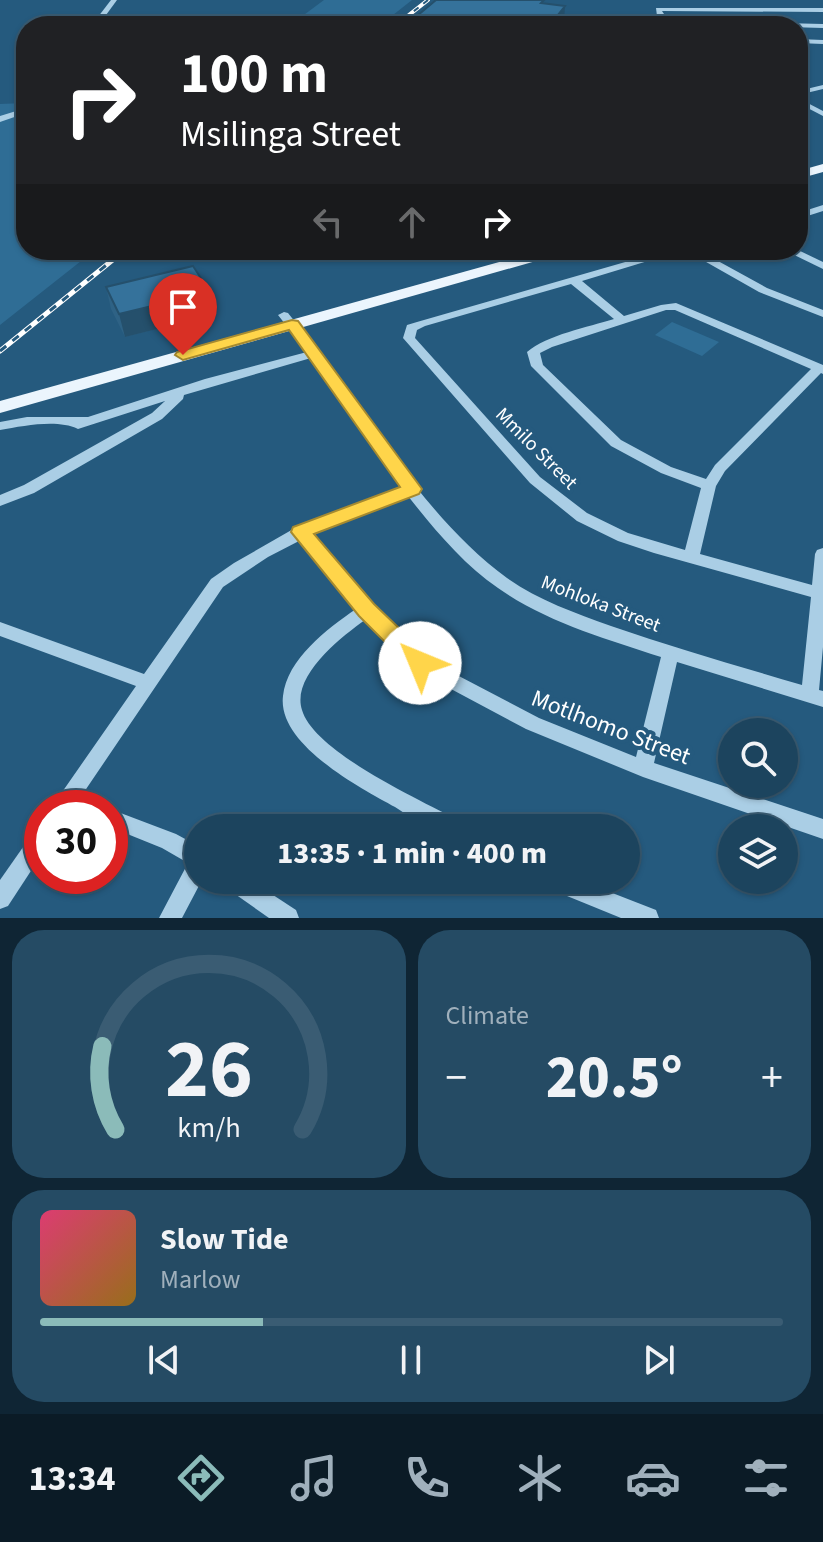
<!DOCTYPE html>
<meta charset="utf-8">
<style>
:root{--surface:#1c445e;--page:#254b64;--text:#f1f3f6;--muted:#a0b0bc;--line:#3a5c73;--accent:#8bbbb9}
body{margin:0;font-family:"Source Sans 3",sans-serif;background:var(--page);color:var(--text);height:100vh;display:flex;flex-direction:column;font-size:30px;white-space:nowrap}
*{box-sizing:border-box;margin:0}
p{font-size:26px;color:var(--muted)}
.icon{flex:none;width:44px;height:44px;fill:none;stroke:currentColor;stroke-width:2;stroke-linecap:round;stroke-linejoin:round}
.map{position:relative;height:918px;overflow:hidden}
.sheet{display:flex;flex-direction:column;gap:12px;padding:12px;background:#0f2534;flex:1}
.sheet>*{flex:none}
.top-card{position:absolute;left:16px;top:16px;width:792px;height:244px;border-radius:32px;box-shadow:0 2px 6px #0004,0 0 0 2px var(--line);background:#202124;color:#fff;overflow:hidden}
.controls{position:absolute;left:718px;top:718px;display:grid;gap:16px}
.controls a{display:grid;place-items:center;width:80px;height:80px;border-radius:50%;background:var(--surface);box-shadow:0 2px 6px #0004,0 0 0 2px var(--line);font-size:40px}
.speed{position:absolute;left:24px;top:790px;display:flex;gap:16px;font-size:40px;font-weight:700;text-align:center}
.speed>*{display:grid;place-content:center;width:104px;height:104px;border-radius:50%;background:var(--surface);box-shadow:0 2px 6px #0004,0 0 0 2px var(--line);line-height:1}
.speed .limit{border:12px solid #d22;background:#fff;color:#111}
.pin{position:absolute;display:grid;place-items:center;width:68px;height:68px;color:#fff;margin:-82px -34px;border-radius:50% 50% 50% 0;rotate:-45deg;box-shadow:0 0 8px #0007}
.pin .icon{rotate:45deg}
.me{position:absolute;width:88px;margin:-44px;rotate:315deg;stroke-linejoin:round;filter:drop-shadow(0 0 6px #0008)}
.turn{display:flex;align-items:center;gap:28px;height:168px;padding:0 32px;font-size:36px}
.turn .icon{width:104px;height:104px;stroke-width:2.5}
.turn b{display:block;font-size:56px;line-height:68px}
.lanes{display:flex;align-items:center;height:76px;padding:0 32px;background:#0003;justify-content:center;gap:40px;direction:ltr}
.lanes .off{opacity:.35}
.big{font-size:60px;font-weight:800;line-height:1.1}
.sheet .tile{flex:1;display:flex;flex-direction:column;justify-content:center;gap:12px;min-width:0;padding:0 28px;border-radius:32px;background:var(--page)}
.sheet .dial{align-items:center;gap:0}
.dial svg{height:208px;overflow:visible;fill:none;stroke:var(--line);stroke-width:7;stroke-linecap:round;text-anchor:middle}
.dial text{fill:var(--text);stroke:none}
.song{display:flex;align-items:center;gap:24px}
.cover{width:96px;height:96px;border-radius:12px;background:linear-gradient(135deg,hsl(340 70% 55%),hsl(40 70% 35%))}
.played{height:8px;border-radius:4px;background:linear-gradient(90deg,var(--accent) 30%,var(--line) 30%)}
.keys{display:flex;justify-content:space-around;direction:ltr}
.heat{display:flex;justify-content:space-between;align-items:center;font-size:44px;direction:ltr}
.sheet .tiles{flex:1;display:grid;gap:12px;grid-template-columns:1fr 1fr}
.tile:last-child{grid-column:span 2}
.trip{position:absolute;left:184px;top:814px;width:456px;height:80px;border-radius:40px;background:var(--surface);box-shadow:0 2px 6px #0004,0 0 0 2px var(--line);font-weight:800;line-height:80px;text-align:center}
.menu{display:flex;height:128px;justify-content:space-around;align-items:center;background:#0b1b26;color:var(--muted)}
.menu .icon{width:56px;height:56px}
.menu .active{color:var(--accent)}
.menu b{font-size:36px;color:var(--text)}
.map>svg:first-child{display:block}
.green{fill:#2f6d95}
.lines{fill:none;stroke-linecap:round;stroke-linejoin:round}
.minor{fill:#aacee5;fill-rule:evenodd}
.major{fill:#ebf5fd;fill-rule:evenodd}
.rail-far1-casing{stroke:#fff;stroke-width:4}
.rail-casing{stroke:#fff;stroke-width:5}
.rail-far1{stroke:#255a7e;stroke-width:2;stroke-dasharray:6;stroke-linecap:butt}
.rail{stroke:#255a7e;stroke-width:3;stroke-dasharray:8;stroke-linecap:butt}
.wall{fill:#2e6285}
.shaded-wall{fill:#25506c}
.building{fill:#35729b;stroke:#25506c;stroke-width:2}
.route{fill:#ffd54a;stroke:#a68a30;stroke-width:2}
.labels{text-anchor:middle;stroke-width:8;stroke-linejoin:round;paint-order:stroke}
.street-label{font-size:20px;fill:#fff;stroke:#255a7e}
.near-street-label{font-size:24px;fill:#fff;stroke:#255a7e}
</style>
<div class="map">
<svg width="823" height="918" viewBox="0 0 823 918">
<rect width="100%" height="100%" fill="#255a7e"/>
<g class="green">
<polygon points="324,0 412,0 379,26 289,26"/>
<polygon points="26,103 26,250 95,250 0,325 0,104"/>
<polygon points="672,322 719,342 702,356 655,335"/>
</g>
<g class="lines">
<g class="minor">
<polygon points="111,0 117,0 98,26 91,26"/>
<polygon points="656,8 823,8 823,12 662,11 668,20 823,24 823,28 673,24 674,26 667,26 657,16"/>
<polygon points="798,39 823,40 823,44 798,43"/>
<polygon points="823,85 823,89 798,95 798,91"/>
<polygon points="798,98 823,111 823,116 798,103"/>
<polygon points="26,108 26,113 0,122 0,116"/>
<polygon points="823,205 823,211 798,219 798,213"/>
<path d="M 667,250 L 684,250 L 582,281 L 624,316 L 661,305 L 676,303 L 823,365 L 823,374 L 821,373 L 725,471 L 716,486 L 700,554 L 812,585 L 815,554 L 817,550 L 823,548 L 823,647 L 819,690 L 823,691 L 823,707 L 677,662 L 654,763 L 823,819 L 823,839 L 643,777 L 526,729 L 421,673 L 397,653 L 365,620 C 341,637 291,676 302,710 C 314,752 422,801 460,821 L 463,828 C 454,828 441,830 433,828 C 420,824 406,814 395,807 C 360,788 277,744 283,696 C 287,659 327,629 356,609 L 299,541 L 268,557 L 223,587 L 80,798 L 90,801 L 93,808 L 51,808 L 136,686 L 0,636 L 0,622 L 144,674 L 211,579 L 234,563 L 295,528 L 402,487 L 311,358 L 184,395 L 183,399 L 162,419 L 34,493 L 0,506 L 0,495 L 24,485 L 152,413 L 165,401 L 78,429 C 57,419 24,426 0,430 L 0,422 L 27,417 L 88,417 L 205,379 L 307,352 L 278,315 L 284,312 L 288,313 C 356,397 420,515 507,578 C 538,600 575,613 611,626 C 674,648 738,666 802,685 L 811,597 L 654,553 L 618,541 L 577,521 L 530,483 L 403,338 L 407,325 L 417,322 ZM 571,284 L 614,319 C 588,327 547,335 527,352 L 531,366 L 611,446 L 661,473 L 701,488 L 685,550 L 628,533 L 587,513 L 540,477 L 415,338 L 417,330 L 425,326 ZM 666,310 L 675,310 L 811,369 L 715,465 L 706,479 L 671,467 L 621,440 L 543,365 L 540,353 L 552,347 ZM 408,496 C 434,529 463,564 498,588 C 546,622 606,639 661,657 L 636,757 L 539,718 L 434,663 L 393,627 L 311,535 Z"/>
<polygon points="685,250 698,250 767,288 823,310 823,317 759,292"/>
<polygon points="784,250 798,250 823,262 823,269"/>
<polygon points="110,809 176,834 198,846 198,880 202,880 182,918 159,918 188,863 162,848 110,827"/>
<polygon points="42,827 42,854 8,906 0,909 0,880 35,830"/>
<polygon points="222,880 250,880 296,910 299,918 269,918 225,887"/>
<polygon points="542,880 579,880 656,910 659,918 621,918 545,887"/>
</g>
<g class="major">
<polygon points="823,164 823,172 798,179 798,171"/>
<polygon points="542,250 567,250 564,253 0,413 0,401"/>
</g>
<g class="rail-far1-casing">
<polyline id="rail-far1" points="395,26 428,0"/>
</g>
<g class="rail-casing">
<polyline id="rail" points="0,351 125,250"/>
</g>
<use href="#rail-far1" class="rail-far1"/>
<use href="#rail" class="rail"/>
</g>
<polygon class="wall" points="106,287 213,315 125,337 111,309"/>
<g class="shaded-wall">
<polygon points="565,6 564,22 561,26 549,26"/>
<polygon points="210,292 213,315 125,337 119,314"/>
</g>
<g class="building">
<polygon points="436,0 544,0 541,3 565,6 549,26 405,26"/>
<polygon points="193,266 210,292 119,314 106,287"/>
</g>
<polygon class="route" points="292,320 298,321 422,489 419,494 314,534 374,604 428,656 431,663 428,669 420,672 412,669 359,616 291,532 293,527 400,487 289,330 183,360 175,355 177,352"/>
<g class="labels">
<g class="street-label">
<text transform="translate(537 448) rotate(45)" y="7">Mmilo Street</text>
<text transform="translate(601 603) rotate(21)" y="7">Mohloka Street</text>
</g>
<g class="near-street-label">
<text transform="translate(611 727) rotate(21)" y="8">Motlhomo Street</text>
</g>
</g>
</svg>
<div class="controls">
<a><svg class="icon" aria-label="search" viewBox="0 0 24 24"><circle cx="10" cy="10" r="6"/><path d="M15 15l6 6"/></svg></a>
<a><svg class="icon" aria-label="layers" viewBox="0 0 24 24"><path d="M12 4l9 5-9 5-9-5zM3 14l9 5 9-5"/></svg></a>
</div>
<div class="speed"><div class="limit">30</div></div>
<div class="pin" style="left:183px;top:355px;background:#d93025"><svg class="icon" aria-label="arrive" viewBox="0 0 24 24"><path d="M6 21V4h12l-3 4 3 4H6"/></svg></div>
<svg class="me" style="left:420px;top:663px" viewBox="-20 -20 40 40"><circle r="19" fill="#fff"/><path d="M0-13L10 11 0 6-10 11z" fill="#ffd54a"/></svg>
<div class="trip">13:35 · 1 min · 400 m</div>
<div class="top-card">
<div class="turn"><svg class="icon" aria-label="right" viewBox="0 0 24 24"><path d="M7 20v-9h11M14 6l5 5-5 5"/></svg><div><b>100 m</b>Msilinga Street</div></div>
<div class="lanes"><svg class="icon off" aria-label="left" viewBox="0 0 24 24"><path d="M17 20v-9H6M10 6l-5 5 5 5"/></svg><svg class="icon off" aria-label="ahead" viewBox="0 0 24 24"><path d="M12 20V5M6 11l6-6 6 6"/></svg><svg class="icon" aria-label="right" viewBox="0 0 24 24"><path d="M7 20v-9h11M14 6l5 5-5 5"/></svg></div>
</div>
</div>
<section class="sheet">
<div class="tiles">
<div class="tile dial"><svg viewBox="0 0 100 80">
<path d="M14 69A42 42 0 1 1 86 69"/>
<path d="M14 69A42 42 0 0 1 9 37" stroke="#8bbbb9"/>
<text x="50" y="56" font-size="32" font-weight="700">26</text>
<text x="50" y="72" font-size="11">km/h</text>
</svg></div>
<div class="tile"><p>Climate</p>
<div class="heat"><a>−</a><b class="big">20.5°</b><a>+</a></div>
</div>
<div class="tile">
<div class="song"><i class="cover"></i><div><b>Slow Tide</b><p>Marlow</p></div></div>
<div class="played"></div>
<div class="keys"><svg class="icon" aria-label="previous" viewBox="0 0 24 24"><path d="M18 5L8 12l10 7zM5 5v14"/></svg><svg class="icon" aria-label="pause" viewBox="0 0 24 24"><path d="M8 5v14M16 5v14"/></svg><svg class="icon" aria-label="next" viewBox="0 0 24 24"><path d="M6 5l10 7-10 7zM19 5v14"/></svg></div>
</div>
</div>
</section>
<nav class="menu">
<b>13:34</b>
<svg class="icon active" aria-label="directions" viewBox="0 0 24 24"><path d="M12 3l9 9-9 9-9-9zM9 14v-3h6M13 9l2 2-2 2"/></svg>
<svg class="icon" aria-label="music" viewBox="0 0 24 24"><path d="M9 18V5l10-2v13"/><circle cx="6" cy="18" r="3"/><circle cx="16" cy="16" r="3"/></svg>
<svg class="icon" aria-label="phone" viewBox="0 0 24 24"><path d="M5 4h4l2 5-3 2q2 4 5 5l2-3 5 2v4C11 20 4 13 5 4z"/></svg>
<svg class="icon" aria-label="climate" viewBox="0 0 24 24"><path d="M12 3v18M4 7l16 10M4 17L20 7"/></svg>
<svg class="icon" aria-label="car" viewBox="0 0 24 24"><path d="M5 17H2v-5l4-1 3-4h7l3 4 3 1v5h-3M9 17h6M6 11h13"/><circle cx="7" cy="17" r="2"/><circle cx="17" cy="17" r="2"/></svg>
<svg class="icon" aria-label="filters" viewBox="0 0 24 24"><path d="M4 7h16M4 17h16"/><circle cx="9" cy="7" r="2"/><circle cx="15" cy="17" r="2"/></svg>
</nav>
